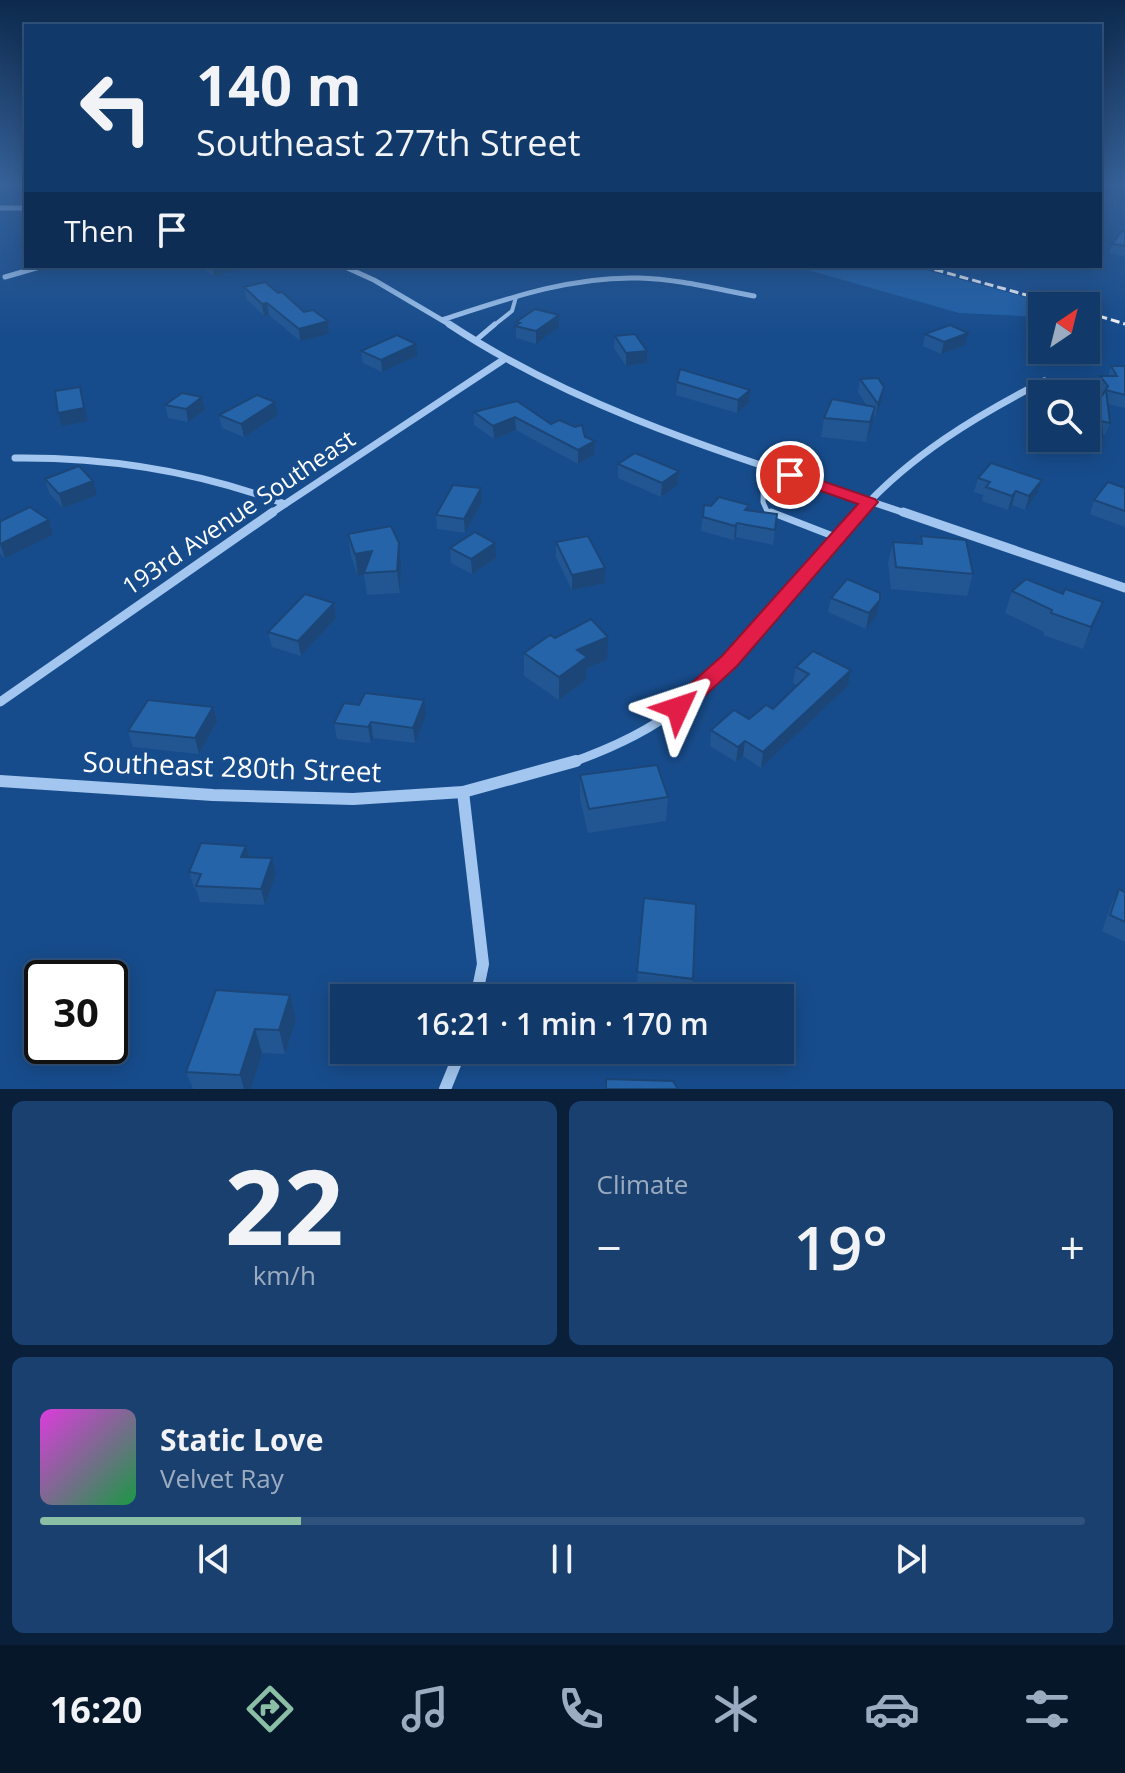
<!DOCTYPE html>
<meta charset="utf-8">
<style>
:root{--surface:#113969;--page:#1a406f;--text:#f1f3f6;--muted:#9cacc0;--line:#30537d;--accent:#8abfa5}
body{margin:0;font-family:"Open Sans",sans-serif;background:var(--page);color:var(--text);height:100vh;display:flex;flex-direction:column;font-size:30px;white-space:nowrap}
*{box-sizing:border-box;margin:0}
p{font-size:26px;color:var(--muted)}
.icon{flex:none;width:44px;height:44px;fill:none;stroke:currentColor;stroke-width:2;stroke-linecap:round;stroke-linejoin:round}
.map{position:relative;height:1089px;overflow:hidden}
.sheet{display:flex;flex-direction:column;gap:12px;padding:12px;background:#091f3a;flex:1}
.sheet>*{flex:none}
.banner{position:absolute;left:24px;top:24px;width:1078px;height:244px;border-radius:0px;box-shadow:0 4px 20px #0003,0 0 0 2px var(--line);background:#113969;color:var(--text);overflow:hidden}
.needle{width:52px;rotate:35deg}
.fabs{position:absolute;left:1028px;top:292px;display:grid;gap:16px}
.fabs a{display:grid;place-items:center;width:72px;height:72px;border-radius:0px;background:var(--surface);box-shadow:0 4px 20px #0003,0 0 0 2px var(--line);font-size:40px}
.speed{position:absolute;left:24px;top:960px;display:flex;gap:16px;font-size:40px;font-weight:700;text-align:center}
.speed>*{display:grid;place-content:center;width:104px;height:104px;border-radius:50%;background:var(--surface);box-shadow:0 4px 20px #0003,0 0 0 2px var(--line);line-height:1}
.speed .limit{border:4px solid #111;border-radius:12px;background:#fff;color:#111}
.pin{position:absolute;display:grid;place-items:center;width:68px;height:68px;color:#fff;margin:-34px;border:4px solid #fff;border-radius:50%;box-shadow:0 2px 8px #0007}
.me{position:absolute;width:88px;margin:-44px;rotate:48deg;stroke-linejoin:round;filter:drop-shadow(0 0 6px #0008)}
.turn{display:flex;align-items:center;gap:28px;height:168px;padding:0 40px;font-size:36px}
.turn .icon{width:104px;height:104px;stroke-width:2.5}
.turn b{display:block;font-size:56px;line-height:68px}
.then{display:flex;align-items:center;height:76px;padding:0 40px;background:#0003;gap:16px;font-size:30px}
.big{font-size:60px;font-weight:600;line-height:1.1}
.sheet .widget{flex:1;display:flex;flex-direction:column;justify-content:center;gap:12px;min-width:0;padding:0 28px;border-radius:12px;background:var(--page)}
.sheet .dial{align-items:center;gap:0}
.dial b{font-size:104px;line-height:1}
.song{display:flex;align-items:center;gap:24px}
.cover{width:96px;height:96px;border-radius:12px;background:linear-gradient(135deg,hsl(300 70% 55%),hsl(140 70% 35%))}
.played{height:8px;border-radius:4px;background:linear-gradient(90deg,var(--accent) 25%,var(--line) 25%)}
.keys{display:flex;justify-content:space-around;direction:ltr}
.heat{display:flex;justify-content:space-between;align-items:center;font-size:44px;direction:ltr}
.sheet .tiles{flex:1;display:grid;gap:12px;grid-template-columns:1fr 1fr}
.widget:last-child{grid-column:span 2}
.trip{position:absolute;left:330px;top:984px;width:464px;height:80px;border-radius:0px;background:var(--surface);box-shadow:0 4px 20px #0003,0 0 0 2px var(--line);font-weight:600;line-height:80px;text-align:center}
.dock{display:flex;height:128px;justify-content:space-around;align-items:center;background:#07172a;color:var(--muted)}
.dock .icon{width:56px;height:56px}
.dock .on{color:var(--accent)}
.dock b{font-size:36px;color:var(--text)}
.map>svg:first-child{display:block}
.green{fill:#205fa5}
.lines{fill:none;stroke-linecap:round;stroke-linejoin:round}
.lane-far2{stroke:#a2c6ef;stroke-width:4}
.lane-far1{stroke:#a2c6ef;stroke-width:5}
.lane{stroke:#a2c6ef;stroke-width:7}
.street-far3{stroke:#a2c6ef;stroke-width:5}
.street-far2{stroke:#a2c6ef;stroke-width:7}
.street-far1{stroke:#a2c6ef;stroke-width:9}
.street{stroke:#a2c6ef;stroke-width:12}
.rail{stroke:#fff;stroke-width:3;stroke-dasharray:9 4;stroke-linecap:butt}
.wall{fill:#215692}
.shaded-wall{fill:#1b4677}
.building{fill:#2664aa;stroke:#1b4677;stroke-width:2}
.route{fill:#e11d48;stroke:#92132f;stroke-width:2}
.labels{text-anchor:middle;stroke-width:8;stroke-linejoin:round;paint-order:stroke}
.street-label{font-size:24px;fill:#fff;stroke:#174c8c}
.near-street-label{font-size:28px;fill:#fff;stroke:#174c8c}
</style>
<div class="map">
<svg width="1125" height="1089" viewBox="0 0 1125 1089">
<rect width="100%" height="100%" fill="#174c8c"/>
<polygon class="green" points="794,266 911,266 1057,306 1042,306 1042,317 959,313"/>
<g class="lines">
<polyline class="lane-far2" points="493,326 512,311 516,297"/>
<g class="lane-far1">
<polyline points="475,341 495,324"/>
<polyline points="764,466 763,502 767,511 776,514"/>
</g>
<polyline class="lane" points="771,512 838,538"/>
<g class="street-far3">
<polyline points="0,185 6,183"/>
<polyline points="0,208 26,208"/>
<polyline points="343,266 374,280 452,326"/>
<polyline points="5,277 43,266"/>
<path d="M 442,320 C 506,299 571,276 639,278 C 678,279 716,289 754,296"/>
</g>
<g class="street-far2">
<path d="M 449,324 C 588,416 752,461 908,514"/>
<path d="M 15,458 C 109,457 197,471 285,504"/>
<polyline points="270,514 503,360"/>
<path d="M 858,514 C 909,456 976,416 1044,381"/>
</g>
<g class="street-far1">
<polyline points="903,512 1125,588"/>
<polyline points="0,702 273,512"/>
<path d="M 570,763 C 607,750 649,731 679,707 C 747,654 803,577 860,512"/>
</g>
<g class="street">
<polyline points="0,781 213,795 353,799 463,792 576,761"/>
<polyline points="463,792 483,964 476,998"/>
<polyline points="445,1089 461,1050"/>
</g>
<g class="rail">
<polyline points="922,266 1066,306"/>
<polyline points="1086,312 1125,324"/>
</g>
</g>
<g class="wall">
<polygon points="1125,232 1125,256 1109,253 1112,244"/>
<polygon points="199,266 240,266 241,269 214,276"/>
<polygon points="244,287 278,293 304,312 328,321 329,334 300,341 269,315 264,316 246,299"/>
<polygon points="516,322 559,327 536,344 516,338"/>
<polygon points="925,334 966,345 941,354 923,346"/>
<polygon points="615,336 647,351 647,363 626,366 614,348"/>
<polygon points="361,351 417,356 382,372 363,363"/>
<polygon points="1111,366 1125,366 1125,408 1108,404 1110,423 1105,435 1102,434 1098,448 1077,444 1077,438 1086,438 1086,406 1095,407 1102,395 1096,387 1100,376 1108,376"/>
<polygon points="860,379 884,387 882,400 875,417 874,415 872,427 866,442 821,437 824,418 867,406 858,392"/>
<polygon points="677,382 749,403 737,413 676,395"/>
<polygon points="202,397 205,410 188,422 168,418 165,405"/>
<polygon points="517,401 551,424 594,455 578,464 516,430 494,439 474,425 474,412"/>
<polygon points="219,415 278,415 244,437 222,428"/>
<polygon points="618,464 679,471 678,485 661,497 618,478"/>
<polygon points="978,478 1042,480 1037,494 1025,510 1012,505 1008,510 982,501 983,495 974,492"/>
<polygon points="45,479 97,495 63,508 49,493"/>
<polygon points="481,488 482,502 465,533 437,529 436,515"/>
<polygon points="1125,488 1125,527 1090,514 1094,500"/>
<polygon points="704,505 777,514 773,545 736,537 734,540 701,531"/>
<polygon points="0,520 49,520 53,535 5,558 0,554"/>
<polygon points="348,534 401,565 400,593 367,595 364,575 358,576 351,556"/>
<polygon points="921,536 973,574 967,596 891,589 888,563 893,542 919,544"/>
<polygon points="556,542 605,568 605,583 572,590 556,557"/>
<polygon points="450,548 496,558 472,574 451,563"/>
<polygon points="1012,591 1063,594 1103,602 1083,649 1043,635 1044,632 1005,613"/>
<polygon points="831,598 877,615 866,629 828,612"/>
<polygon points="334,603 336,618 301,656 272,647 268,632"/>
<polygon points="555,638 607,660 587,668 586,680 559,700 524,676 524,653"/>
<polygon points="796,667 851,670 848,686 761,768 743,756 736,762 710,746 711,730 749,719 773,709 797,685 793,683"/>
<polygon points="426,716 415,743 373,738 371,743 337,739 334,723"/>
<polygon points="217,722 199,754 133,747 128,731"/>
<polygon points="580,775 668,797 666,821 588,833 580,799"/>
<polygon points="249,857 276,874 265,905 200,902 196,889 194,888 189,872"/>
<polygon points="1119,889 1125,892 1125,942 1102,931 1111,905"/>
<polygon points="644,898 693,979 691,998 654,998 636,996"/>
<polygon points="290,995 296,1019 285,1054 262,1053 251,1089 193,1089 186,1072"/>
</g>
<g class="shaded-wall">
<polygon points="212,266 240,266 241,269 214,276"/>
<polygon points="267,303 269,315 264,316 262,304"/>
<polygon points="559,315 559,327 536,344 536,331"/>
<polygon points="328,321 329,334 300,341 299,329"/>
<polygon points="968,333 966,345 941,354 944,342"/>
<polygon points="416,344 417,356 382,372 381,360"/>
<polygon points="647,351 647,363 626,366 626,353"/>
<polygon points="80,387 88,421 62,426 58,413"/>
<polygon points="884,387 882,400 875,417 878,404"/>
<polygon points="750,390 749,403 737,413 738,400"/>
<polygon points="202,397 205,410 188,422 186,409"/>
<polygon points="275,402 278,415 244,437 241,424"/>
<polygon points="875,407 872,427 866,442 870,422"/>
<polygon points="515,417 516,430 494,439 493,426"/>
<polygon points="595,441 594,455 578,464 578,450"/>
<polygon points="679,471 678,485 661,497 662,483"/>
<polygon points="1042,480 1037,494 1025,510 1029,496"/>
<polygon points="93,481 97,495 63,508 59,494"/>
<polygon points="481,488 482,502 465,533 464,519"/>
<polygon points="1016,491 1012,505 1008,510 1012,496"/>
<polygon points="49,520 53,535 5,558 0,544"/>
<polygon points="737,523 736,537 734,540 735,526"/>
<polygon points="399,543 401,565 400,593 397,571"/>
<polygon points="495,543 496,558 472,574 471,559"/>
<polygon points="372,551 364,573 364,575 358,576 355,554"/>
<polygon points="605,568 605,583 572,590 572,575"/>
<polygon points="880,600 877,615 866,629 869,613"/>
<polygon points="1103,602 1094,624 1083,649 1091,627"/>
<polygon points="334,603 336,618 301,656 298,641"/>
<polygon points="608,637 607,660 587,668 586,680 559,700 559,677 577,650"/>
<polygon points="851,670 848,686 761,768 763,752"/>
<polygon points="424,700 426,716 415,743 413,728"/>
<polygon points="213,707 217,722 199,754 195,738"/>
<polygon points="371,722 373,738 371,743 368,727"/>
<polygon points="745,741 743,756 736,762 738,747"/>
<polygon points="246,846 250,862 241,857"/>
<polygon points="272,858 276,874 265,905 261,889"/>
<polygon points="290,995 296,1019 285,1054 279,1030"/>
<polygon points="255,1029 262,1053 251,1089 244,1089 240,1075"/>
</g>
<g class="building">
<polygon points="1122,231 1125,232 1125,246 1112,244"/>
<polygon points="265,282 278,293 282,292 304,312 313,310 328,321 299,329 267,303 262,304 244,287"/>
<polygon points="535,309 559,315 536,331 515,326 520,323 516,322"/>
<polygon points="950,325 968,333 944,342 925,334"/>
<polygon points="635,334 647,351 626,353 615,336"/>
<polygon points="397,335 416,344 381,360 361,351"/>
<polygon points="1111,366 1125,366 1125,395 1106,390 1110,423 1101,421 1102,435 1086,433 1086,406 1095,407 1108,386 1100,376 1117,376"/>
<polygon points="680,369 750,390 738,400 677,382"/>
<polygon points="878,378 884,387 878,404 860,379"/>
<polygon points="80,387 84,408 58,413 55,391"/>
<polygon points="182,393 202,397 186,409 165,405"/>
<polygon points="257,395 275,402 241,424 219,415"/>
<polygon points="832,399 875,407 870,422 824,418"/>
<polygon points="517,401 551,424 559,420 575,427 582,425 585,437 595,441 578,450 515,417 493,426 474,412"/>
<polygon points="635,453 679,471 662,483 618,464"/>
<polygon points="991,463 1042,480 1029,496 1016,491 1012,496 986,487 990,482 978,478"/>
<polygon points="79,466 93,481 59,494 45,479"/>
<polygon points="1108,482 1125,488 1125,511 1094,500"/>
<polygon points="453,485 481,488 464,519 436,515"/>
<polygon points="719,497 749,505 745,510 777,514 775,530 737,523 735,526 703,517 704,505 711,506"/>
<polygon points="30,507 49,520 0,544 0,520 1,521"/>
<polygon points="391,526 399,543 397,571 364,573 372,551 355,554 348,534"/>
<polygon points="475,532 495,543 471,559 450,548"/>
<polygon points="588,536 605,568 572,575 556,542"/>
<polygon points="921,536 966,540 973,574 896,567 893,542 922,544"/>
<polygon points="847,579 880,593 880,600 869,613 831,598"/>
<polygon points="1026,579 1063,594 1065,589 1103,602 1091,627 1051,613 1052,610 1012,591"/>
<polygon points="305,594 334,603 298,641 268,632"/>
<polygon points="591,619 608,637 577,650 587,657 559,677 524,653 550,635 555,638"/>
<polygon points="813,651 851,670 763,752 745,741 738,747 711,730 734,710 749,719 766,705 773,709 809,674 796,667"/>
<polygon points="365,693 424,700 413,728 371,722 368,727 334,723 344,703 359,705"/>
<polygon points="148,700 213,707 195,738 128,731"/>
<polygon points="657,765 668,797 589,809 580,775"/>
<polygon points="201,843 246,846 241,857 272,858 261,889 196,886 201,874 189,872"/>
<polygon points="1119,889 1125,892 1125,922 1110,915"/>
<polygon points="644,898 696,904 693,979 637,972"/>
<polygon points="216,990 290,995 279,1030 255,1029 240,1075 186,1072"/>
<polygon points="606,1079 673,1081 678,1089 606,1089"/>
</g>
<linearGradient id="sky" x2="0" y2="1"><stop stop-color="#0d2a4d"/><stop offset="0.55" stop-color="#366199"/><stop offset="1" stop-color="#366199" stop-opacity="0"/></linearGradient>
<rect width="1125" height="335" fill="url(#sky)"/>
<polygon class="route" points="790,470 875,499 878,502 737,666 686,713 670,713 667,708 670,702 722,656 858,504 784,478 782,475 784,471"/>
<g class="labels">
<g class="street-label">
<text transform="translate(239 513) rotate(-34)" y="8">193rd Avenue Southeast</text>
</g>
<g class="near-street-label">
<text transform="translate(232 767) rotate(2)" y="10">Southeast 280th Street</text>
</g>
</g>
</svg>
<div class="fabs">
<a><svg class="needle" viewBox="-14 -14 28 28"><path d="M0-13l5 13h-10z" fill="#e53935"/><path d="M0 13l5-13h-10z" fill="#9cacc0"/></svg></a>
<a><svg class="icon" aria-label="search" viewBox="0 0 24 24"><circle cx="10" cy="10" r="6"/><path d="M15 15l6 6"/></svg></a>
</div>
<div class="speed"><div class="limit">30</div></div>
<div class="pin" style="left:790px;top:475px;background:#d93025"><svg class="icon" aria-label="arrive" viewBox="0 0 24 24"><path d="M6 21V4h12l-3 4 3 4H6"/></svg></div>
<svg class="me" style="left:678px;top:708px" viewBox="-20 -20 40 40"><path d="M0-17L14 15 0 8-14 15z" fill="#e11d48" stroke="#fff" stroke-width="4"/></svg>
<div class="trip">16:21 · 1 min · 170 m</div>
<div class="banner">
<div class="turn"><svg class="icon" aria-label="left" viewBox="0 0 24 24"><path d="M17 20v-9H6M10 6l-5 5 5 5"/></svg><div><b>140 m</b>Southeast 277th Street</div></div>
<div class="then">Then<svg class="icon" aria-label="arrive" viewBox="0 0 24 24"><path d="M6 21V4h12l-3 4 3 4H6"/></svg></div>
</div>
</div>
<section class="sheet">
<div class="tiles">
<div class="widget dial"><b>22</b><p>km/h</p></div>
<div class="widget"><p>Climate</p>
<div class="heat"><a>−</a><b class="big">19°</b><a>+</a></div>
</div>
<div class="widget">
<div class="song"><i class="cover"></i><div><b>Static Love</b><p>Velvet Ray</p></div></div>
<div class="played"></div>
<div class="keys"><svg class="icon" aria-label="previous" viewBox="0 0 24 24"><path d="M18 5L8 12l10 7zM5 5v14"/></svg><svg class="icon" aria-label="pause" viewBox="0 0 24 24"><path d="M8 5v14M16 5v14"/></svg><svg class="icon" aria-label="next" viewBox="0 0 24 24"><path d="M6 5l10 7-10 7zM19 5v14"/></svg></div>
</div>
</div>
</section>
<nav class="dock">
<b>16:20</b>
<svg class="icon on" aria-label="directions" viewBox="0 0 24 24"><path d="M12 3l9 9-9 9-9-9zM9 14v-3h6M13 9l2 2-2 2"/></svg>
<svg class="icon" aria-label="music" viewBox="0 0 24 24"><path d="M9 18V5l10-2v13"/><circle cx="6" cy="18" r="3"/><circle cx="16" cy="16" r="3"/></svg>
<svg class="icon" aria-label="phone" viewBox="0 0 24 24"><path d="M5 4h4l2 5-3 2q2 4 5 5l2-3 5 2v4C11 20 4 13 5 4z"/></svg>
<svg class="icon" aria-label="climate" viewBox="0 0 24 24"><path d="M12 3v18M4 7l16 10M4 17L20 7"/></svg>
<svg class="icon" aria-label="car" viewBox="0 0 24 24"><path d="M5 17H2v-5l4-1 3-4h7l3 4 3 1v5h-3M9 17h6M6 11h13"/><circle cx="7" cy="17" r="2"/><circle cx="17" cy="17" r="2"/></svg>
<svg class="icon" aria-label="filters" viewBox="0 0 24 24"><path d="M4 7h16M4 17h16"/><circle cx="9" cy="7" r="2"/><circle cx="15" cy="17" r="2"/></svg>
</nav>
